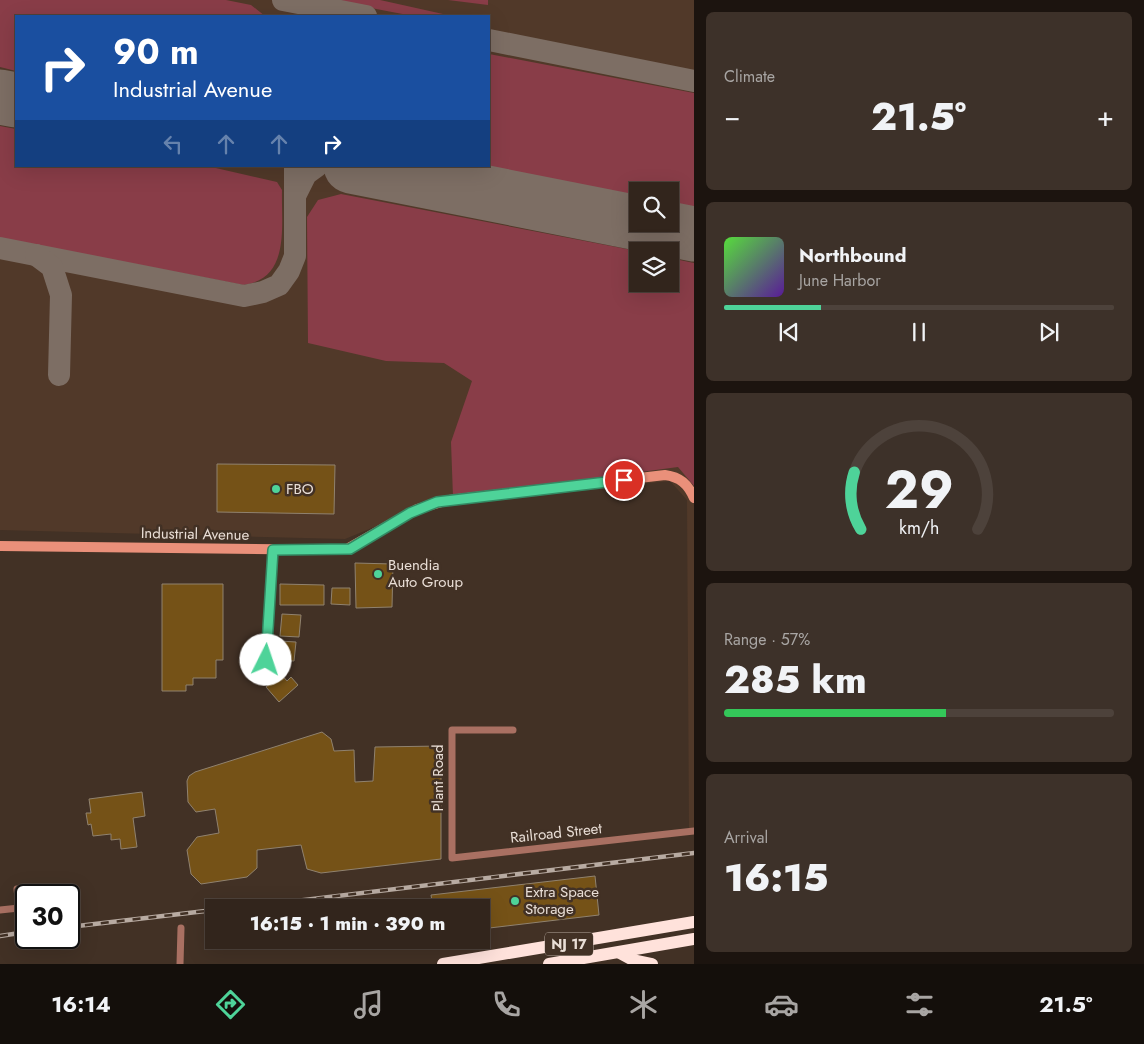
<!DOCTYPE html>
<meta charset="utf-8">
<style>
:root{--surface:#32251c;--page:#3d3129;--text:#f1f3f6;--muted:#a8a5a3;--line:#4d423b;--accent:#4ed399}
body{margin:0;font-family:Jost,sans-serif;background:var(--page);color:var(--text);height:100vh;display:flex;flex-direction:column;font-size:19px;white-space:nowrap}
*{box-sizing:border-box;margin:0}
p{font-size:16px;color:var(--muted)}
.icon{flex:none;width:28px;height:28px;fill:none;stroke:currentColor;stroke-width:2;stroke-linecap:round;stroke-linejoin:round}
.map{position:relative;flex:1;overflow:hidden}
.drawer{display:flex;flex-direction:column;gap:12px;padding:12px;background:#1c140f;width:450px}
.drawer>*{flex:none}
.top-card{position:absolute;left:15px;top:15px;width:475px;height:152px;border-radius:0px;box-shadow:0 5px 20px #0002,0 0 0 1px var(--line);background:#1a4fa0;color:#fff;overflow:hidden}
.tools{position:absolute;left:629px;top:182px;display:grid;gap:10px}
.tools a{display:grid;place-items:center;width:50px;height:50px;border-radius:0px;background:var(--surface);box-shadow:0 5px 20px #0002,0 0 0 1px var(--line);font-size:25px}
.speed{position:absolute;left:15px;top:884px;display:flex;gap:10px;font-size:25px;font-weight:700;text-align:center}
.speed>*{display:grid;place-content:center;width:65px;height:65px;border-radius:50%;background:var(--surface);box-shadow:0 5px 20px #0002,0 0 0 1px var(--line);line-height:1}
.speed .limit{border:2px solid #111;border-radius:8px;background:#fff;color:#111}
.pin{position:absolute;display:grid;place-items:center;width:42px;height:42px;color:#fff;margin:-21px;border:2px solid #fff;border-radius:50%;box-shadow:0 1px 5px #0007}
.me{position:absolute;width:55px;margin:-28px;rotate:4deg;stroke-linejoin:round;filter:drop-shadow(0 0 4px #0008)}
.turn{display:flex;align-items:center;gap:18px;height:105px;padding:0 15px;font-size:22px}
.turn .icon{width:65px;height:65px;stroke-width:2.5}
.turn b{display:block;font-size:35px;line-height:42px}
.lanes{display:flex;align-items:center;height:48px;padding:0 15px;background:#0003;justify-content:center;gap:25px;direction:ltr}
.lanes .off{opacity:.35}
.big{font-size:38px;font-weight:800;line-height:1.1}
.drawer .card{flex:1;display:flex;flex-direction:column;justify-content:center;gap:8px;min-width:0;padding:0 18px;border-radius:8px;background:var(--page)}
.drawer .dial{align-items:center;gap:0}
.dial svg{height:130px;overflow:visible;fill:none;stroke:var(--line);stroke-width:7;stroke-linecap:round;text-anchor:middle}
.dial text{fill:var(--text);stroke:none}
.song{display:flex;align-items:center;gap:15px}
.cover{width:60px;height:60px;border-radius:8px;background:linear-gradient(135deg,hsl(110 70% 55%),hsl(270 70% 35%))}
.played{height:5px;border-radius:2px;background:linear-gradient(90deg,var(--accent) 25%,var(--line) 25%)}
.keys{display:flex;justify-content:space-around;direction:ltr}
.heat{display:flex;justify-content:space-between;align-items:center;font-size:28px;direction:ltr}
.charge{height:8px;border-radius:4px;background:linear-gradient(90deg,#34c759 57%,var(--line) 0)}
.trip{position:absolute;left:205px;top:899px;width:285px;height:50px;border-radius:0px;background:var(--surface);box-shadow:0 5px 20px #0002,0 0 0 1px var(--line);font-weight:800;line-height:50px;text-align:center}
.dock{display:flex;height:80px;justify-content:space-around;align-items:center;background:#140f0b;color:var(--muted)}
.dock .icon{width:35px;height:35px}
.dock .current{color:var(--accent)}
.dock b{font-size:22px;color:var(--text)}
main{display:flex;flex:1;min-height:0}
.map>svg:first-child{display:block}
.built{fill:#513929;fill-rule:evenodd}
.green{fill:#893d48}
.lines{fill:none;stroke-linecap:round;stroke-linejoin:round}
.taxiway{stroke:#7d6e64;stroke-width:22}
.runway{stroke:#7d6e64;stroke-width:55}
.building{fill:#755217;stroke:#90826f}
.street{stroke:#a97062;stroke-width:7}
.secondary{stroke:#ea907a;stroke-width:10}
.highway{stroke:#ffe2db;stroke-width:12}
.rail-casing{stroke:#b8aba2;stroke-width:4.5}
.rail{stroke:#423125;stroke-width:2.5;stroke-dasharray:8;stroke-linecap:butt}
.route-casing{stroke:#338963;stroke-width:12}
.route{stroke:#4ed399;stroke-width:9}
.poi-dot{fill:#4ed399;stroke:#423125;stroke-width:2}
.labels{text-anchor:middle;stroke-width:5;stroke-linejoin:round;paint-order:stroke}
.shield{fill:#423125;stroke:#b7aaa1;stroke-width:1}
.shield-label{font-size:14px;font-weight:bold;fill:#e9ded6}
.poi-label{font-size:15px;fill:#e9ded6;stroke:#423125;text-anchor:start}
.street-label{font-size:15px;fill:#e9ded6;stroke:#423125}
</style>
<main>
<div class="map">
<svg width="694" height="964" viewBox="0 0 694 964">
<rect width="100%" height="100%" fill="#423125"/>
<path class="built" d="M 0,0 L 694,0 L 694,830 L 689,831 L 687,500 L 670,481 L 428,505 L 345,539 L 0,530 ZM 16,16 L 489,16 L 489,166 L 16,166 ZM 638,191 L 670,191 L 670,224 L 638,224 ZM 638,251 L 670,251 L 670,284 L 638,284 Z"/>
<g class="green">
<polygon points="0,0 226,0 251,5 265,16 16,16 16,71 0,67"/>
<polygon points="329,0 380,0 452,16 413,16"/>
<polygon points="448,0 488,0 488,5"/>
<polygon points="489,54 694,93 694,207 670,203 670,191 638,191 637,196 484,166 489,166"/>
<path d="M 0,126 L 16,129 L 16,166 L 207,166 L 277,182 L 282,190 C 281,225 291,279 243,285 L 0,238 Z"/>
<polygon points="341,194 637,251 638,284 670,284 670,258 694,263 694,486 678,467 453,497 451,442 472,381 444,363 386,361 308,343 307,217 318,200"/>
</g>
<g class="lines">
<g class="taxiway">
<polyline points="283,0 366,16"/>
<polyline points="489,40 694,81"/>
<polyline points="295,196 306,174 317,166"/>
<polyline points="0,248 244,296 263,292 279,285 289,271 295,256 295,166"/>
<polyline points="36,255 52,267 61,295 59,375"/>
</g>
<g class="runway">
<polyline points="0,97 16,100"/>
<polyline points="351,166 638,223"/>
<polyline points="643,224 694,234"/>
</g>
</g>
<g class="building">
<polygon points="217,464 335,465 334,514 217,512"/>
<polygon points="355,563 393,564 392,607 356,608"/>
<polygon points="162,584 223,584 223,660 216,660 216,678 193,678 193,685 186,685 186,691 162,691"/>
<polygon points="280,584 324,585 324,605 280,605"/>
<polygon points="332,588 350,588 350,605 331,604"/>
<polygon points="282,614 301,615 299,637 280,636"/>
<polygon points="280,641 296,642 294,661 279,660"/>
<polygon points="281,674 287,681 291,677 298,685 279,702 266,687"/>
<polygon points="322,732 331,739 334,751 354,750 355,782 373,781 375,747 441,746 441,859 321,873 307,869 301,845 257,850 257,868 247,877 201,884 191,874 187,850 197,837 219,833 215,809 196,812 188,802 187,781 189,776 195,772"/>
<polygon points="142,792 145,816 133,818 137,847 121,849 120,839 111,840 111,834 93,836 91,824 88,825 86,813 91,813 89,799"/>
<polygon points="595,876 599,915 481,929 481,908 433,908 431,895"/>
</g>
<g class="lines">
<g class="street">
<polyline points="266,660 273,550"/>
<polyline points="513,730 452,730 452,858 694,831"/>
<polyline points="0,910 19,908 17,889"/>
<polyline points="180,964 181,928"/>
</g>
<path class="secondary" d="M 0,546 L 345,550 L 417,509 L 449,500 L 665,475 C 680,477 688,484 694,498"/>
<g class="highway">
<polyline points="620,953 633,960 652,964"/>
<polyline points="443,964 694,922"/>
<polyline points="549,964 694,939"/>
</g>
<g class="rail-casing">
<g id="rail">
<polyline points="237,908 694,853"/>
<polyline points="69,927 214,910"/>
<polyline points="0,936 26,932"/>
</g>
</g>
<use href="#rail" class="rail"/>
</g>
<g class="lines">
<g class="route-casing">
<polyline id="route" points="266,660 273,550 350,549 410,513 437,502 624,480"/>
</g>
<use href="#route" class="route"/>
</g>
<g class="poi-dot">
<circle cx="276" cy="489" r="5"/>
<circle cx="378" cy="574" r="5"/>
<circle cx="515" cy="901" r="5"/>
</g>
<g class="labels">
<rect class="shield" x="545" y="932.5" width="48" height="23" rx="4"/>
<g class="shield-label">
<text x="569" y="949">NJ 17</text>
</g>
<g class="poi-label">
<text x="286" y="494">FBO</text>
<text x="388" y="570">Buendia<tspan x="388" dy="17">Auto Group</tspan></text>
<text x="525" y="897">Extra Space<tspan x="525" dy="17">Storage</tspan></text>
</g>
<g class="street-label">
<text transform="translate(195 534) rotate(1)" y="5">Industrial Avenue</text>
<text transform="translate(438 778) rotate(-90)" y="5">Plant Road</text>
<text transform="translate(556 833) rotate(-6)" y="5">Railroad Street</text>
</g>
</g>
</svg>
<div class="tools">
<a><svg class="icon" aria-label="search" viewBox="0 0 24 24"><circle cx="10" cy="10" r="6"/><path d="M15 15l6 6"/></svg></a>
<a><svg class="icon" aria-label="layers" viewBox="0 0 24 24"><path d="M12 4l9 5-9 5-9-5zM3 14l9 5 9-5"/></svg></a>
</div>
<div class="speed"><div class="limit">30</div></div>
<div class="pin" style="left:624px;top:480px;background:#d93025"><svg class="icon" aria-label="arrive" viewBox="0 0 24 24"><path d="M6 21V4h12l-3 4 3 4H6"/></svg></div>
<svg class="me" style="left:266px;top:660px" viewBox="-20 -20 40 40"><circle r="19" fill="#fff"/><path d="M0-13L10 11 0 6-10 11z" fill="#4ed399"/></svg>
<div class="trip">16:15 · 1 min · 390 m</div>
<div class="top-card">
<div class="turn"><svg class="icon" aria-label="right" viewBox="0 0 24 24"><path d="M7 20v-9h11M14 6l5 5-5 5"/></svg><div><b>90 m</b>Industrial Avenue</div></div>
<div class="lanes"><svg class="icon off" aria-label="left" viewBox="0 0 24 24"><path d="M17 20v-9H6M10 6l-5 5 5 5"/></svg><svg class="icon off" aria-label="ahead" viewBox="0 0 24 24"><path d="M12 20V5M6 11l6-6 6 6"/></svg><svg class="icon off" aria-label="ahead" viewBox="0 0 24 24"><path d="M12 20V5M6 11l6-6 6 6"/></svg><svg class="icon" aria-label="right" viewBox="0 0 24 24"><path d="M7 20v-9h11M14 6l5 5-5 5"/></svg></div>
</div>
</div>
<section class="drawer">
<div class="card"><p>Climate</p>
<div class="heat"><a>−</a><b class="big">21.5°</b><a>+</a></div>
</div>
<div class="card">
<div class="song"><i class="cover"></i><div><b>Northbound</b><p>June Harbor</p></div></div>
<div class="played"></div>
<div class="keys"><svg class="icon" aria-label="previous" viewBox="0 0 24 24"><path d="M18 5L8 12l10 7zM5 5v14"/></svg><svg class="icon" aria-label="pause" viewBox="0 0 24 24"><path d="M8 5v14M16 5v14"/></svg><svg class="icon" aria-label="next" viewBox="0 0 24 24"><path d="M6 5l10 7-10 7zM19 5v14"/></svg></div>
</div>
<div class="card dial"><svg viewBox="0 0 100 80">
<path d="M14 69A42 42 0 1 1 86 69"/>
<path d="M14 69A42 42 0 0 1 10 34" stroke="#4ed399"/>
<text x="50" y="56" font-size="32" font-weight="700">29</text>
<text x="50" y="72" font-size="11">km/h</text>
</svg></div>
<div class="card"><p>Range · 57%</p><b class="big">285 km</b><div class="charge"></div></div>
<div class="card"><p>Arrival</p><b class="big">16:15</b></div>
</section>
</main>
<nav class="dock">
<b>16:14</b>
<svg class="icon current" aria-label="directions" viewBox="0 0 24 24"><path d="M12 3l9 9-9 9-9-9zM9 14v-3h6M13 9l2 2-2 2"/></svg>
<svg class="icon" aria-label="music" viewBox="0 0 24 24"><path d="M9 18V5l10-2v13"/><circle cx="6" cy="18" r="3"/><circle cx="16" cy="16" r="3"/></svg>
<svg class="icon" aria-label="phone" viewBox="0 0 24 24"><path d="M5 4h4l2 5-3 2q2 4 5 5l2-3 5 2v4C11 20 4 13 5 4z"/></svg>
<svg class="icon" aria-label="climate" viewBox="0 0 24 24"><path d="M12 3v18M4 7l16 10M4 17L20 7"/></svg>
<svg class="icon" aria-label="car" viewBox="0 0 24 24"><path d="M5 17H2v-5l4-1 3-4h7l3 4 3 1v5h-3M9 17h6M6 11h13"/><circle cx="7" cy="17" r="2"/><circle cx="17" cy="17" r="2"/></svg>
<svg class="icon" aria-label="filters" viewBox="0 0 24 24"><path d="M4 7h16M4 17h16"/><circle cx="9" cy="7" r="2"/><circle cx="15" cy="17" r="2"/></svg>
<b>21.5°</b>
</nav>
